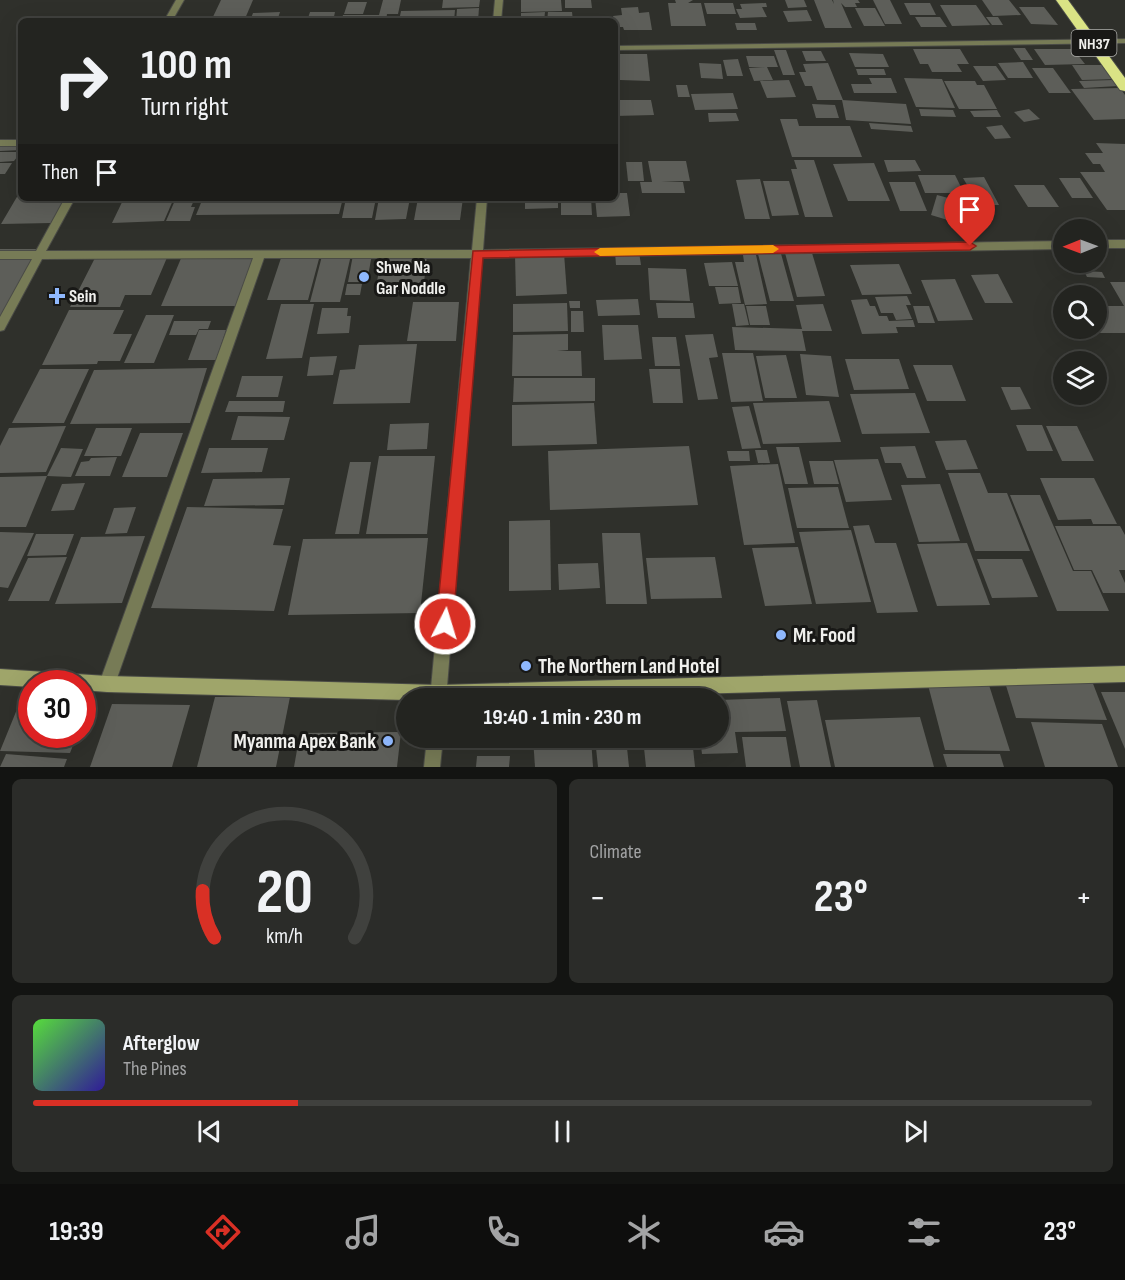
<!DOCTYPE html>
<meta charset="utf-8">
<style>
:root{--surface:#232420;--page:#2b2c29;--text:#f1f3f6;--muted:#a3a4a5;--line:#40413e;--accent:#d93025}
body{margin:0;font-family:"Sofia Sans Condensed",sans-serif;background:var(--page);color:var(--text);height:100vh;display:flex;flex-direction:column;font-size:22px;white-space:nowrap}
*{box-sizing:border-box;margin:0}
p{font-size:20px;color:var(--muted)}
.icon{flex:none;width:33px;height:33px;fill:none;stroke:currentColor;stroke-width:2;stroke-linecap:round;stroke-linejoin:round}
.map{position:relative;height:767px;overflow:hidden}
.side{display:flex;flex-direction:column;gap:12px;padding:12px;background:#131412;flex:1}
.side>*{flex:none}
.guide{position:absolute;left:18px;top:18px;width:600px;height:183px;border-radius:9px;box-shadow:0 6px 24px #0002,0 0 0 2px var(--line);background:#232420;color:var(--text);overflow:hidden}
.needle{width:39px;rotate:269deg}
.controls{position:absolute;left:1053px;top:219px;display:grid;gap:12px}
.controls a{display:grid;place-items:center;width:54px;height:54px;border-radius:50%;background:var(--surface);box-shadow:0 6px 24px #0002,0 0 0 2px var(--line);font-size:30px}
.speed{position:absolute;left:18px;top:670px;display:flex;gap:12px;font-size:30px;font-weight:700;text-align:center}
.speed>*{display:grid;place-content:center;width:78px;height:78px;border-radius:50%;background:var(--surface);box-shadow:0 6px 24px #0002,0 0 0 2px var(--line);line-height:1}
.speed .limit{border:9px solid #d22;background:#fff;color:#111}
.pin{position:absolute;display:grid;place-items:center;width:51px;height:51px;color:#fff;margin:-62px -26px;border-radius:50% 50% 50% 0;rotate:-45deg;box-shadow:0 0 6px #0007}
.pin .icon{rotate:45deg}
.me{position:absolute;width:66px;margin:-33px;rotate:5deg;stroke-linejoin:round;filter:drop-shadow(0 0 4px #0008)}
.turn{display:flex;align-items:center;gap:21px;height:126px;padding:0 24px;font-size:27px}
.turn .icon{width:78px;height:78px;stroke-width:2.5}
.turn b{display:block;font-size:42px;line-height:51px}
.then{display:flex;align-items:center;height:57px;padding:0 24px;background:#0003;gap:12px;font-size:22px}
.big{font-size:45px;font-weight:700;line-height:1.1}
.side .widget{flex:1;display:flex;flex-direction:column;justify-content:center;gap:9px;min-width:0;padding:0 21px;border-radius:9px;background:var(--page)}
.side .dial{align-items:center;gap:0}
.dial svg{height:156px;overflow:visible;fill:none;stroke:var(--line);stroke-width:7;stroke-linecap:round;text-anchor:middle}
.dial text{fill:var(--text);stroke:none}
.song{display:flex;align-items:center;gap:18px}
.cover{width:72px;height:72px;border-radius:9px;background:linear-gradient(135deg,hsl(110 70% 55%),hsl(250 70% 35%))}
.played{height:6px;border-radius:3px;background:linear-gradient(90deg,var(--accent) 25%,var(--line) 25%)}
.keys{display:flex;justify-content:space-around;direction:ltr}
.heat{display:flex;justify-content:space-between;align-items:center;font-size:33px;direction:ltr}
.side .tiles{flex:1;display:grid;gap:12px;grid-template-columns:1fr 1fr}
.widget:last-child{grid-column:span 2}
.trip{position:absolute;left:396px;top:688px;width:333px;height:60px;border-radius:30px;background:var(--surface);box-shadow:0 6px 24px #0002,0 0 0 2px var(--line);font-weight:700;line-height:60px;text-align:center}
.tab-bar{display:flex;height:96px;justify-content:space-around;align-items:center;background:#0e0e0d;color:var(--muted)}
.tab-bar .icon{width:42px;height:42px}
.tab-bar .on{color:var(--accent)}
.tab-bar b{font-size:27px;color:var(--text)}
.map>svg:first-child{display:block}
.building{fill:#5d5e59}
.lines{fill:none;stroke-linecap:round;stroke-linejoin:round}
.street-casing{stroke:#4a4b46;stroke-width:2}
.secondary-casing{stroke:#4a4b46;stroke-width:2}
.highway-casing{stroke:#4a4b46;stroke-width:2}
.street{fill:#777b56;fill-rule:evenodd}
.secondary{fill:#9fa56a;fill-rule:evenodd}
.highway{fill:#dae385;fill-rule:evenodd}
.route{fill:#d93025;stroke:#8d1f18;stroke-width:1.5}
.slow{fill:#f59e0b}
.poi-dot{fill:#8fb8fd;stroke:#181816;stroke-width:2}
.labels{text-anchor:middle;stroke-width:6;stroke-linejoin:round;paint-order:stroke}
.shield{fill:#181816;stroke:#afafac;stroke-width:1.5}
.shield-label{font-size:16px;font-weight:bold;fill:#f0f0ed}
.poi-label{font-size:18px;font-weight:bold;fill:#f0f0ed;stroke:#181816;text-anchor:start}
.near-poi-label{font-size:21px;font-weight:bold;fill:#f0f0ed;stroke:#181816;text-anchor:start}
</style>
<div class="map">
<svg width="1125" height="767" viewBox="0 0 1125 767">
<rect width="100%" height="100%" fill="#2f302b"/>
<g class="building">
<polygon points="221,0 253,0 244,21 211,21"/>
<polygon points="383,0 401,0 398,14 387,14 386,21 341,21 343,15 379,15"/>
<polygon points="443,0 480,0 479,7 442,8"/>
<polygon points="521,0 561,0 562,11 521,12"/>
<polygon points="565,0 591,0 592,8 565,8"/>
<polygon points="675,0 693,0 688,3 701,3 706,26 671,26 668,3 676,3"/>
<polygon points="785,0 804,0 807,7 788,8"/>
<polygon points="814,0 832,0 834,4 833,0 858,0 860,3 855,3 857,7 845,7 841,3 852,28 825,28"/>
<polygon points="873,0 890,0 902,24 885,24"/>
<polygon points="982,0 1009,0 1021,15 993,16"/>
<polygon points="348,2 367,2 363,14 344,14"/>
<polygon points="704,3 733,3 736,14 707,14"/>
<polygon points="766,3 767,7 762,7 767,17 740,18 736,9 742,9 740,4"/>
<polygon points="904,3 930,3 936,15 910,15"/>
<polygon points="940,5 976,5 990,25 952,26"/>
<polygon points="638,7 639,13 649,12 652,30 624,30 623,27 615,27 613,16 622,15 621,8"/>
<polygon points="1019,7 1044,7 1058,25 1031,24"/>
<polygon points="479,8 478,21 456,21 457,9"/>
<polygon points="855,8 875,8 885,26 864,26"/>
<polygon points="455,10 454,21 399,21 401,11"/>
<polygon points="807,10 812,21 788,22 783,11"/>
<polygon points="280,12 277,21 250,21 253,13"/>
<polygon points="310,12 335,12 333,21 307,21"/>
<polygon points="545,12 544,21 521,21 521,13"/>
<polygon points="548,12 572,12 573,21 547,21"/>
<polygon points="915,17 940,17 947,27 921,27"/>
<polygon points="986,17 998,17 1003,25 992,25"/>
<polygon points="735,23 755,23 757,30 737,30"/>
<polygon points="1013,48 1025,48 1033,60 1021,60"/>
<polygon points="913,49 960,49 969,64 957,64 962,72 932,72 928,64 920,64"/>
<polygon points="1034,49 1073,49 1085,64 1045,65"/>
<polygon points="774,50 786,50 795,75 783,75"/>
<polygon points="802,51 821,51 826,61 806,61"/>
<polygon points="849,53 883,54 889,67 855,67"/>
<polygon points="618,54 647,54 650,81 620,80"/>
<polygon points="746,56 774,56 778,67 767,67 773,80 754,81 749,68 765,67 749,67"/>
<polygon points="738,59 743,76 727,76 723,60"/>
<polygon points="1023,62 1033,78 1008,78 998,63"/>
<polygon points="699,63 721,64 723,79 701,78"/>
<polygon points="828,63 843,100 817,100 812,86 805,86 799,72 806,72 803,64"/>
<polygon points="1072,65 1106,65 1118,79 1082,80"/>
<polygon points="973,66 996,66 1006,80 983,81"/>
<polygon points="1032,68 1053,68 1071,93 1049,93"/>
<polygon points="856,69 884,69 886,75 858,75"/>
<polygon points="869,78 891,78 897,93 854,93 851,84 872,84"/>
<polygon points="904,78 942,79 955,108 916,107"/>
<polygon points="789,80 796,97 767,98 760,81"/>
<polygon points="1113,80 1118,86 1084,88 1079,81"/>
<polygon points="944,81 975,81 977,85 984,85 997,109 959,109"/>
<polygon points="676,85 687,85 690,97 678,97"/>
<polygon points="1120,88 1125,95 1125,119 1094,120 1071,89"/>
<polygon points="733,93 738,109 695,110 691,94"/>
<polygon points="615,100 651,100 654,115 615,116"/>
<polygon points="842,100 906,104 911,124 846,120"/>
<polygon points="812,104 835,105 839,118 816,118"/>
<polygon points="919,109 953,110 956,117 921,116"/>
<polygon points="1029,109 1040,119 1024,122 1014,112"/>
<polygon points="997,110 1001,117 974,117 970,111"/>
<polygon points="708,113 736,113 739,121 709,122"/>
<polygon points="780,119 797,119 799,126 850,126 862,157 792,157"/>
<polygon points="869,123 911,126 913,132 871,129"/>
<polygon points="1002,125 1011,138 995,139 986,127"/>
<polygon points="0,140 21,140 21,150 0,151"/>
<polygon points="1096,143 1125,144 1125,210 1107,210 1080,172 1105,172 1100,164 1093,164 1085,153 1103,153"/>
<polygon points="0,152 21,152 14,161 0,162"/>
<polygon points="794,160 814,160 833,217 805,217 791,169 797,169"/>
<polygon points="884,160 915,160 921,171 888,172"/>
<polygon points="648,161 686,161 690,181 661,181 683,182 685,193 642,193 640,182 652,182"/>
<polygon points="626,162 642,162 644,181 628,181"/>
<polygon points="0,163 12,163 5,174 0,174"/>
<polygon points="874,163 890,201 848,201 833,164"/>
<polygon points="918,175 955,175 964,193 925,193"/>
<polygon points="984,177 999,205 979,205 963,178"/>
<polygon points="1059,178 1080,178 1093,198 1072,198"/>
<polygon points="760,179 770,219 745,219 736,180"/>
<polygon points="763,181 789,181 799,215 772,216"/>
<polygon points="889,182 915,182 927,211 900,211"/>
<polygon points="1014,185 1044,185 1059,207 1028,207"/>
<polygon points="21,190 21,198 65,198 51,223 1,224"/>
<polygon points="615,193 627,193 630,216 597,217 595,198 615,198"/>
<polygon points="937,195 956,200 951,221 931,215"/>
<polygon points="124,198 174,198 164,221 112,223"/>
<polygon points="176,198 195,198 191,207 195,207 190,221 166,221"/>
<polygon points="203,198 343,198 339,214 196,215"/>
<polygon points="346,198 376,198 372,218 342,218"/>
<polygon points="379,198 410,198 406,219 375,220"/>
<polygon points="418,198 463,198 460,220 414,220"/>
<polygon points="525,198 558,198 558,208 525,209"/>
<polygon points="561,198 591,198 592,215 561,215"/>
<polygon points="0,249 40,249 0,320"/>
<polygon points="757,250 780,250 794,301 770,301"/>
<polygon points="615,252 639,252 641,265 616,265"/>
<polygon points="169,253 151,295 125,295 120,307 70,307 97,254"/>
<polygon points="564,253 567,294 516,296 515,255"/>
<polygon points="785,253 812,253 825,296 797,297"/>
<polygon points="372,254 367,282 348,282 353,255"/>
<polygon points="282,255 320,255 308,300 267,300"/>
<polygon points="351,255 340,302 310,302 322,256"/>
<polygon points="382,255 427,255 423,292 375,292"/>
<polygon points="743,255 756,255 767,304 745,305 735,262 744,262"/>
<polygon points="182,256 256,256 239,306 161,306"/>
<polygon points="732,262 738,286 709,286 704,263"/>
<polygon points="899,264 912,294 862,295 850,265"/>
<polygon points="648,268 686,269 690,301 650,300"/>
<polygon points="1084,271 1102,272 1105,278 1087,277"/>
<polygon points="998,274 1013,303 985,303 971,275"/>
<polygon points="955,279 973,320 938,321 921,280"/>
<polygon points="1110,282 1125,282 1125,333 1091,333 1089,328 1096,328 1096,306 1124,306"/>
<polygon points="347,284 362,284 360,295 345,295"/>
<polygon points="715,287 738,287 741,303 719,304"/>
<polygon points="907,296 911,305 906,305 912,319 896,320 893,313 881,313 875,297"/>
<polygon points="638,299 640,315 598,316 596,300"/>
<polygon points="867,299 870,306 875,306 879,316 887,316 889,321 913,320 915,327 896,327 898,333 862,334 851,300"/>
<polygon points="569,301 580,301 580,308 570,308"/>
<polygon points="413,302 459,302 456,341 407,341"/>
<polygon points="567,303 568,331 513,332 513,304"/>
<polygon points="656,303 693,303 695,318 658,318"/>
<polygon points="281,304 314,304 302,358 266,359"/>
<polygon points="732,304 744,304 749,325 736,326"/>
<polygon points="823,304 832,331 802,331 806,351 735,350 732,327 802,329 796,305"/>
<polygon points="746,306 766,306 770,325 750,325"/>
<polygon points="913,306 929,306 935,323 918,323"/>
<polygon points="322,308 348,308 347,316 351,316 349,333 317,334"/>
<polygon points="69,310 124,310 113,334 132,334 120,361 98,361 97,364 42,365"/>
<polygon points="571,311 583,311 584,332 571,332"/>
<polygon points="146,315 174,315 154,363 124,363"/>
<polygon points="174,321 211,321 208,329 199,329 196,335 169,335"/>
<polygon points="602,325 638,325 642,359 604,360"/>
<polygon points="199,330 226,330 216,360 188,360"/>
<polygon points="568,334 568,350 557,351 581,351 582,376 512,376 513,335"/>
<polygon points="713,334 718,357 709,358 718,399 698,400 685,335"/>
<polygon points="652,337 676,337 680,366 655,366"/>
<polygon points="417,344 410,403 333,404 340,370 355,369 359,345"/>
<polygon points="722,353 753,353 763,401 731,402"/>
<polygon points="800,354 831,356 839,397 806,395"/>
<polygon points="786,355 797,398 765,398 756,356"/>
<polygon points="337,356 333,375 307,376 310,357"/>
<polygon points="845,359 899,359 909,389 854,390"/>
<polygon points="913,365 952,365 966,401 927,401"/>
<polygon points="207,368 190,423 70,424 94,370"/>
<polygon points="40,369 89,369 64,423 12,423"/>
<polygon points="649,369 680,369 683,403 653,403"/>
<polygon points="242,376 283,376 278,397 236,397"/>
<polygon points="514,378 595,378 595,401 513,402"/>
<polygon points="1001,387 1020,387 1031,409 1011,410"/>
<polygon points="915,393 930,433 862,434 850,394"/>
<polygon points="229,401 285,401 283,412 225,412"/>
<polygon points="829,401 841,442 763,444 753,403"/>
<polygon points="594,403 597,444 512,446 512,405"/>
<polygon points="749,406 761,448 742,449 732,407"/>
<polygon points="238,416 290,417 284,440 231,440"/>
<polygon points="429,423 427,449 387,450 390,424"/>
<polygon points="1016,425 1042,425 1053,451 1027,451"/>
<polygon points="66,426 46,472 0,473 0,446 9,428"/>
<polygon points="1046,426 1077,426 1094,461 1062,461"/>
<polygon points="96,428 132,428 121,456 84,456"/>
<polygon points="140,433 183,433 167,477 122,477"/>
<polygon points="966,440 978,469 946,470 935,441"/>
<polygon points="689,446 698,505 550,510 548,451"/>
<polygon points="915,446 926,478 907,478 901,463 885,463 880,447"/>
<polygon points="776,447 799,447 808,484 785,484"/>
<polygon points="61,448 83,449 71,477 47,476"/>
<polygon points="209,448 268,448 262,472 201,473"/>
<polygon points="755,450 767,450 770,463 758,463"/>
<polygon points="727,451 749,451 750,461 729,461"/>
<polygon points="379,456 435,456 427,534 366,534"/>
<polygon points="117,457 110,476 75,476 81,462 89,461 91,458"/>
<polygon points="878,459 892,500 846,502 834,460"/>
<polygon points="809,461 833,461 839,484 814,484"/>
<polygon points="350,462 371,462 359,534 335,534"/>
<polygon points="778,464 795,543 744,545 730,466"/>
<polygon points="948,473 980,473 988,493 1007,493 1030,551 975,551"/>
<polygon points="47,476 26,527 0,527 0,477"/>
<polygon points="290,478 284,505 204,506 213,479"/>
<polygon points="1040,478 1094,478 1117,524 1093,524 1091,519 1058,520"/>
<polygon points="85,483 74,510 51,511 62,484"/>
<polygon points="940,484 960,541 919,542 901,485"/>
<polygon points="838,487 849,528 797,528 788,488"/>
<polygon points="1010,495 1040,495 1073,571 1091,571 1109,611 1057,611"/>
<polygon points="136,507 127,533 105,534 114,508"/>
<polygon points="187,507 283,509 273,545 291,546 274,611 151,608"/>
<polygon points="550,520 551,590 509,591 509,521"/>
<polygon points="869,525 875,543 896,543 918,612 877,613 853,526"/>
<polygon points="1055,526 1120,526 1125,535 1125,570 1119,570 1125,583 1125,593 1103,593 1092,570 1074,570"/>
<polygon points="851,530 871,602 816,604 799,532"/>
<polygon points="0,532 34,533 8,588 0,587"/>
<polygon points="602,533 640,533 647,604 606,604"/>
<polygon points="36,534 74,534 66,555 27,556"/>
<polygon points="145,536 122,603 55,604 81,537"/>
<polygon points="428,538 420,613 288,615 303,539"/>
<polygon points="967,543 990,605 937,606 917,544"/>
<polygon points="798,547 812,604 765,606 752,548"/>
<polygon points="67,557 49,601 8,601 28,558"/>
<polygon points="715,557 722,598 651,599 646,558"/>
<polygon points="977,559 1022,559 1038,597 992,598"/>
<polygon points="598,563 600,588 559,590 558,564"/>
<polygon points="1004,679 1092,681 1107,720 1016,718"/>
<polygon points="928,685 989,685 1010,751 945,750"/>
<polygon points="618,692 618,699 514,699 514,694"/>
<polygon points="1101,692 1125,692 1125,749"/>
<polygon points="687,696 687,699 648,699 648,697"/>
<polygon points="22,697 32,698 32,735 77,735 70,753 0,751"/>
<polygon points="215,697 290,697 276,767 197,767"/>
<polygon points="780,698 786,731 735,732 738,753 702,754 700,738 718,738 718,700"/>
<polygon points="82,699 90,699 83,719 82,719"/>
<polygon points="817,700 831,767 800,767 787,701"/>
<polygon points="112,704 190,705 172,767 90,767"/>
<polygon points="920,717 934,767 835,767 825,720"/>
<polygon points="1031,722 1102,724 1118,767 1045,767"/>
<polygon points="401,732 397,767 294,767 300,733"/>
<polygon points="742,737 786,737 791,767 746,767"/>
<polygon points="533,738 591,738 593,767 535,767"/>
<polygon points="595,738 626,738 629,767 598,767"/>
<polygon points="643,738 692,738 695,767 646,767"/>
<polygon points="6,754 67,759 64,767 0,767"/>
<polygon points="943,754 1000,754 1004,767 947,767"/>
<polygon points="477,756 510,756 509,767 476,767"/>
</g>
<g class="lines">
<g class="street-casing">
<g id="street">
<polygon points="176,0 184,0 172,21 164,21"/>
<polygon points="495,0 503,0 501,21 493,21"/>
<polygon points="1125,39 1125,43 615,50 615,46"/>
<rect x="0" y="140" width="21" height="6"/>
<polygon points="65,198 75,198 46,251 472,250 477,198 487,198 483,250 1064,241 1064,249 482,258 446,699 430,699 471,258 264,258 115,684 112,689 107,692 102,689 99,684 253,258 42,259 4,330 0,331 0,317 32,259 0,259 0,251 36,251"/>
<rect x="1096" y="240" width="29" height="8"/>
<polygon points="427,738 443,738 440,767 424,767"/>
</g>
</g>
<g class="secondary-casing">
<polygon id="secondary" points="1125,666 1125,682 504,699 406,700 107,692 82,690 82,684 32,684 32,687 0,685 0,669 107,676 439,685"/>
</g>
<g class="highway-casing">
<polygon id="highway" points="1056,0 1068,0 1125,78 1125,91 1120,90"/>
</g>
<use href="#street" class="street"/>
<use href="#secondary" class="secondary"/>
<use href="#highway" class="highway"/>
</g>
<polygon class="route" points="970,242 976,246 970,250 483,258 453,624 451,629 445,632 439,629 436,624 473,251"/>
<polygon class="slow" points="773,245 779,249 773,253 600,256 594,252 600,248"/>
<g class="poi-dot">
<circle cx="364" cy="277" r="6"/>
<path d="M54 287h6v6h6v6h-6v6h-6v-6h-6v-6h6z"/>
<circle cx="781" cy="635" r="6"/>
<circle cx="526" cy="666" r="6"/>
<circle cx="388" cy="741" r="6"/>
</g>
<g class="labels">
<rect class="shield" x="1071.5" y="30" width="45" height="26" rx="4.5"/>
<g class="shield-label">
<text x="1094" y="49">NH37</text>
</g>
<g class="poi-label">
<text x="376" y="273">Shwe Na<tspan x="376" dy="21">Gar Noddle</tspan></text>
<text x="69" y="302">Sein</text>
</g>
<g class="near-poi-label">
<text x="793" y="642">Mr. Food</text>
<text x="538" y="673">The Northern Land Hotel</text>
<text x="376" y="748" text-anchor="end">Myanma Apex Bank</text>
</g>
</g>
</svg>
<div class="controls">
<a><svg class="needle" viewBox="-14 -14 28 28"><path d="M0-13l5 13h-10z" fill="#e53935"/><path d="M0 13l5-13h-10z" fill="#a3a4a5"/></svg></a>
<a><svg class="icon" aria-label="search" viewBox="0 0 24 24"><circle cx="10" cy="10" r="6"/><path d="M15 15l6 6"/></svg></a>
<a><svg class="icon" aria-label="layers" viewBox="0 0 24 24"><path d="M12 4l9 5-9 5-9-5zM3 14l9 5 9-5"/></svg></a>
</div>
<div class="speed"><div class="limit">30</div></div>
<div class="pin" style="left:970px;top:246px;background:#d93025"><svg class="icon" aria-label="arrive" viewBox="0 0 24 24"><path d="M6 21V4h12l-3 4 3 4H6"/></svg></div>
<svg class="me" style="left:445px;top:624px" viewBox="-20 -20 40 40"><circle r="17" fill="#d93025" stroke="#fff" stroke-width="3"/><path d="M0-11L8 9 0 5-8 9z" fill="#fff"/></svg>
<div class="trip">19:40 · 1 min · 230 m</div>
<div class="guide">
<div class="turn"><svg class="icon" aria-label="right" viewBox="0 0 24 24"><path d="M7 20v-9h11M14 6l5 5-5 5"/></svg><div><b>100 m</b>Turn right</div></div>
<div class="then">Then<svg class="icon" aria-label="arrive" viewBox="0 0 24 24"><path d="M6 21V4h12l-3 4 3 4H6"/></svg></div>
</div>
</div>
<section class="side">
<div class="tiles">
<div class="widget dial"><svg viewBox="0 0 100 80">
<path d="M14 69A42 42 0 1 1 86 69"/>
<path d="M14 69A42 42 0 0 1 8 45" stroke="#d93025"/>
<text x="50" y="56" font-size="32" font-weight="700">20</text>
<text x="50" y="72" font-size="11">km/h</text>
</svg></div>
<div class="widget"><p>Climate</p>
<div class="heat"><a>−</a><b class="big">23°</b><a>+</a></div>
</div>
<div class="widget">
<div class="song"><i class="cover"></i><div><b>Afterglow</b><p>The Pines</p></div></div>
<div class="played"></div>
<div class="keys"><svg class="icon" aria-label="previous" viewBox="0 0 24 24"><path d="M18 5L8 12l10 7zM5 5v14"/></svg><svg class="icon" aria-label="pause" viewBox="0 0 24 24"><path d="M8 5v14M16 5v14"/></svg><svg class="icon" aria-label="next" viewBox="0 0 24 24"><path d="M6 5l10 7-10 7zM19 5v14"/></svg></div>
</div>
</div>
</section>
<nav class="tab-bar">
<b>19:39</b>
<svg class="icon on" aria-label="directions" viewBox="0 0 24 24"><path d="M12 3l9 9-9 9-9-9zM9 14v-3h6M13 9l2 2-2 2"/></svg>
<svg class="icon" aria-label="music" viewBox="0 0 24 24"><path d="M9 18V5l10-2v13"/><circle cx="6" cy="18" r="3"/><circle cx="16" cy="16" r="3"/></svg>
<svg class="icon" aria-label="phone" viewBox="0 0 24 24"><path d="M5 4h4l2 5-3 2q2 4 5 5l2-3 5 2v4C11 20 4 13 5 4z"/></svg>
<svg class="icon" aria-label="climate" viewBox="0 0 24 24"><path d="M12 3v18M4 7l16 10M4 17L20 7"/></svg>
<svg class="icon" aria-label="car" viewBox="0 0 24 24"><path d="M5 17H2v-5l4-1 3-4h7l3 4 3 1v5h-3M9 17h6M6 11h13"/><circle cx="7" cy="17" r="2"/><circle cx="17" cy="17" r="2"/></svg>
<svg class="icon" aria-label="filters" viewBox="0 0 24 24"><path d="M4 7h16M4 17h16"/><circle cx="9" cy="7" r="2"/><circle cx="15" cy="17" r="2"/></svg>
<b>23°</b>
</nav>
